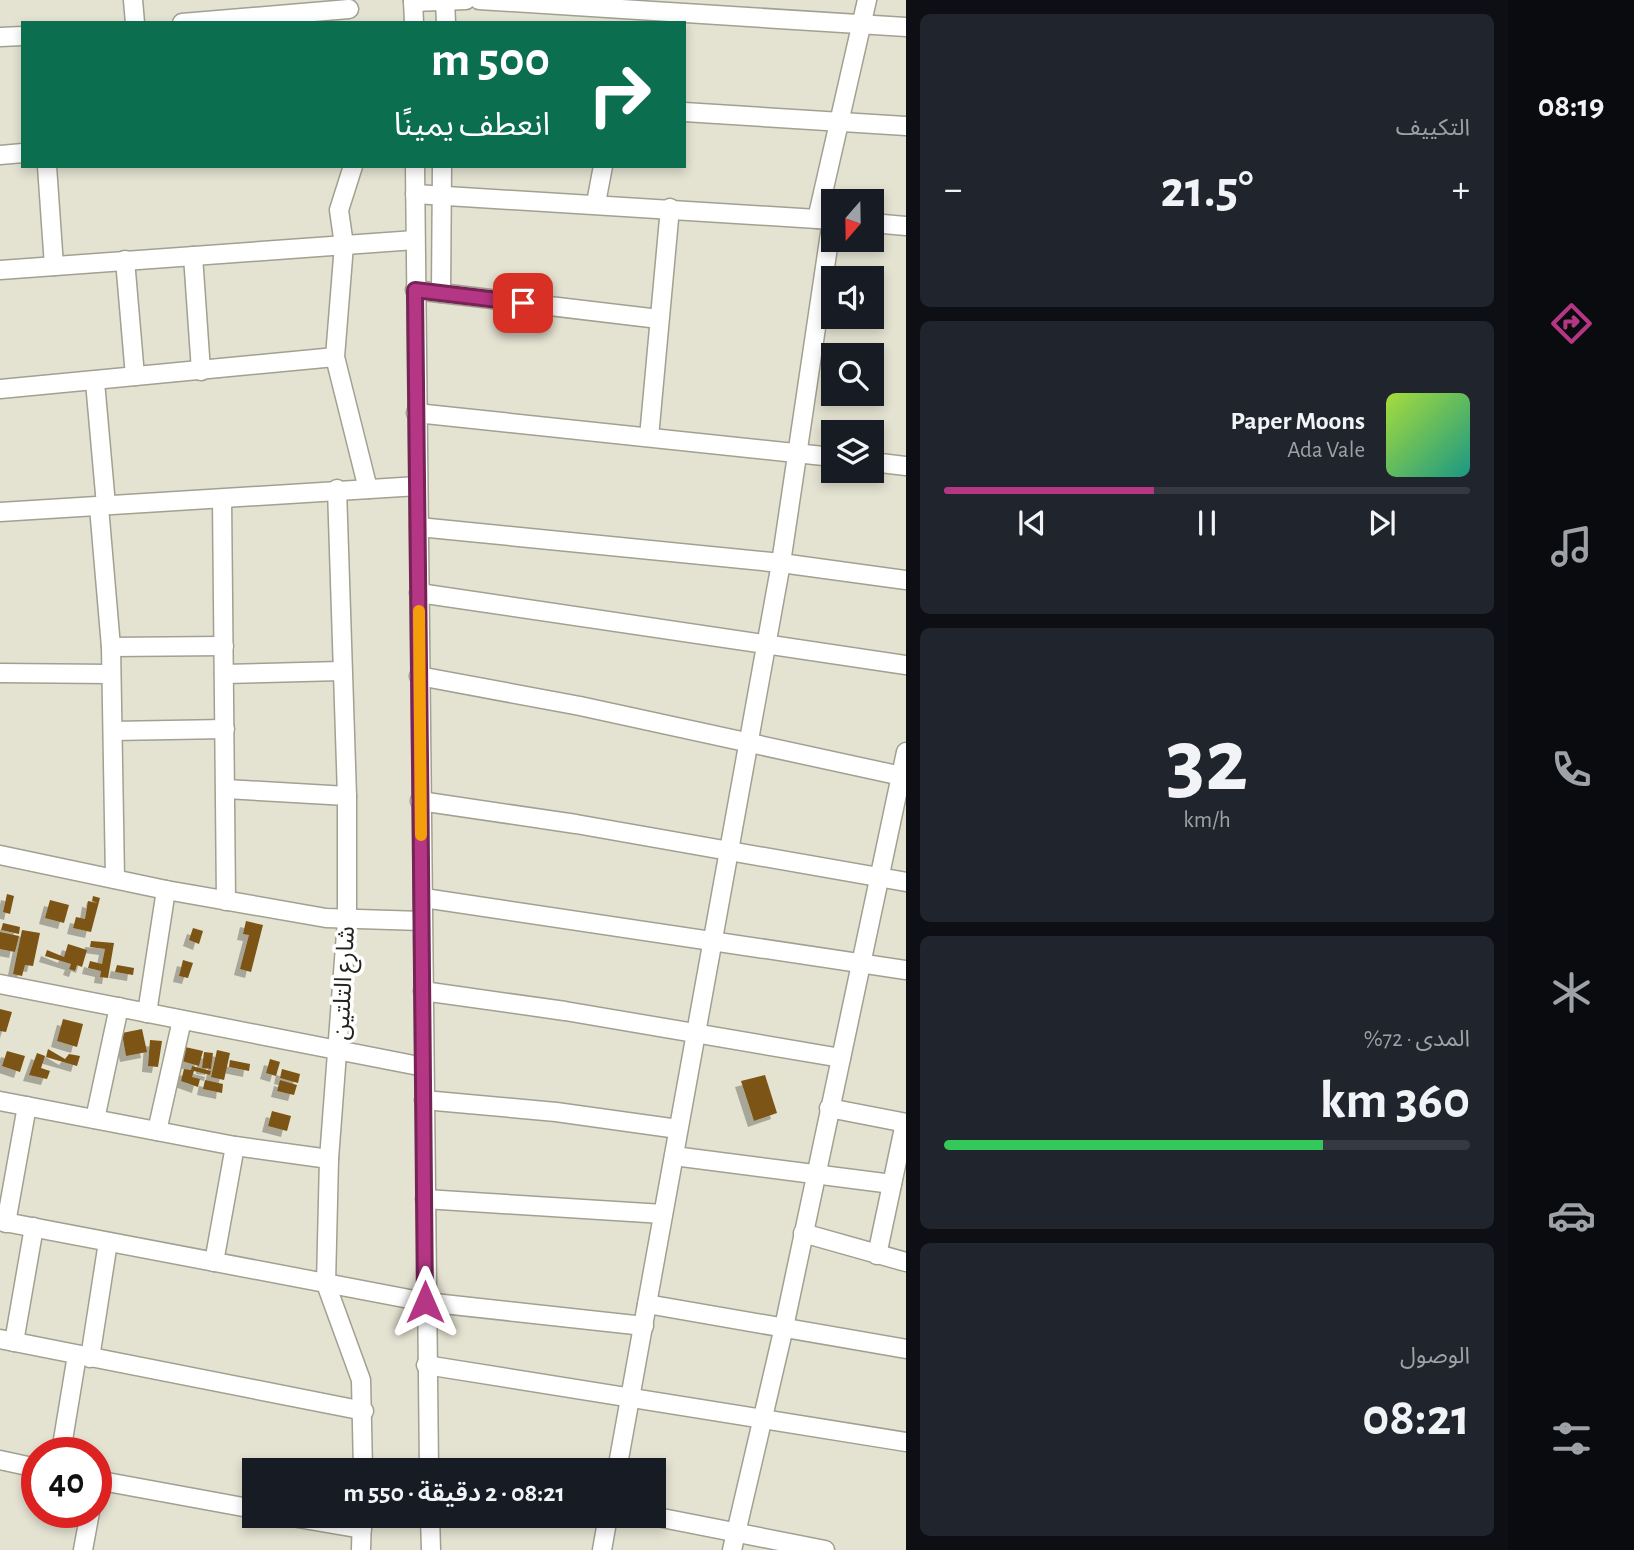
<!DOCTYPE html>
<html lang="ar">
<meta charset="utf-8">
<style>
:root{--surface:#171b24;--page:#20242c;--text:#f1f3f6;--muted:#9ea1a6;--line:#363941;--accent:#b53684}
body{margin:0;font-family:"Alegreya Sans","Noto Sans Arabic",sans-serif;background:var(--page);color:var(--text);direction:rtl;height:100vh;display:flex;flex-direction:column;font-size:26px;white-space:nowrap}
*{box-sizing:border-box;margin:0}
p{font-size:23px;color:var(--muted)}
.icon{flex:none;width:38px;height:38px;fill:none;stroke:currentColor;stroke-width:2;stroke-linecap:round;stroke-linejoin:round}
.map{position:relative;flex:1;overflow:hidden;direction:ltr}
.details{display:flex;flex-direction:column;gap:14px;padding:14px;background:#0d0f14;width:602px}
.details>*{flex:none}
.hud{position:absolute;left:21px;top:21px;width:665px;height:147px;border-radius:0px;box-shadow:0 4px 10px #0003;direction:rtl;background:#0b6e4f;color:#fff;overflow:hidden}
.needle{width:46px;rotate:200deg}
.buttons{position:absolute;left:821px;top:189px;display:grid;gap:14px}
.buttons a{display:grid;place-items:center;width:63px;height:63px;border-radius:0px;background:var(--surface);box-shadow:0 4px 10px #0003;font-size:35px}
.speed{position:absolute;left:21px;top:1437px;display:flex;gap:14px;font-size:35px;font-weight:700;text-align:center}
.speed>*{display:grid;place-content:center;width:91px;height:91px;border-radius:50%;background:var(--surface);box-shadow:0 4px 10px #0003;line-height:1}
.speed .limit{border:10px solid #d22;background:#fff;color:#111}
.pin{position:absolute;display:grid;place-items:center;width:60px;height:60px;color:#fff;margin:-30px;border-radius:14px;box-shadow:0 4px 10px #0006}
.me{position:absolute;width:77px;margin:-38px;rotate:0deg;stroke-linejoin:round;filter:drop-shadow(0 0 5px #0008)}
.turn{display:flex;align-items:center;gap:24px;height:147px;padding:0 21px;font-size:32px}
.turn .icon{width:91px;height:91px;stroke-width:2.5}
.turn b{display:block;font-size:49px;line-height:60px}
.big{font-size:52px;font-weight:600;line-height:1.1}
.details .tile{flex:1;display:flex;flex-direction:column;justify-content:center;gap:10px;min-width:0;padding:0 24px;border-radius:10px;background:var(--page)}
.details .dial{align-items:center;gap:0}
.dial b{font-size:91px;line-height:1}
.song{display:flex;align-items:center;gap:21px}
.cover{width:84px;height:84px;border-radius:10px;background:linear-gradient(135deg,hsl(80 70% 55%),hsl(170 70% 35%))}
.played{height:7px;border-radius:4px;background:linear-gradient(90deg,var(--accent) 40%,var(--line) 40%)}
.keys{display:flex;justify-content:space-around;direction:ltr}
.heat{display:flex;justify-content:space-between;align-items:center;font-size:38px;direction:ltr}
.charge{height:10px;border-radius:5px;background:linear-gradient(90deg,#34c759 72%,var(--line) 0)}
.trip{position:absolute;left:242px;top:1458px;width:424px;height:70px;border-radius:0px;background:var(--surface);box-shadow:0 4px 10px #0003;font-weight:600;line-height:70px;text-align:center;direction:rtl}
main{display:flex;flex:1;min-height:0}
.tab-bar{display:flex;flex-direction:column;width:126px;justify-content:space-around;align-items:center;background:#090b0e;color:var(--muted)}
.tab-bar .icon{width:49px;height:49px}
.tab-bar .active{color:var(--accent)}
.tab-bar b{font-size:32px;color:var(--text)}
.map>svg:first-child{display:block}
.building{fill:#7b5512;filter:url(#shadow)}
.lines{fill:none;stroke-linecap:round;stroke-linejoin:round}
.minor-casing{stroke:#a2a090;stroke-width:21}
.minor{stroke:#fff;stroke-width:18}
.route-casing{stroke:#762356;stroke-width:18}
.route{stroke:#b53684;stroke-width:12}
.slow{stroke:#f59e0b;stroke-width:12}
.labels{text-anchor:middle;stroke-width:7;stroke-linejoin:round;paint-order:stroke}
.street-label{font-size:24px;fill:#24231d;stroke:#fff}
</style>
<main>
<nav class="tab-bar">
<b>08:19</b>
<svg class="icon active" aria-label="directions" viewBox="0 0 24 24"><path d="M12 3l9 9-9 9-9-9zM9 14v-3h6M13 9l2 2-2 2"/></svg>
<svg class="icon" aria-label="music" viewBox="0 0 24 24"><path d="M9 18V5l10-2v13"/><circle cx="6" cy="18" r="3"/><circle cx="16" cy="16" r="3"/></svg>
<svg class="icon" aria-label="phone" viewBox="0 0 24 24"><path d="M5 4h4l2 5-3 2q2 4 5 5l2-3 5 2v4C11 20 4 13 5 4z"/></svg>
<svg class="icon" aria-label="climate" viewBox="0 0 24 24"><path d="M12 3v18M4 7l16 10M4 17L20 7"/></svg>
<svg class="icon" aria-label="car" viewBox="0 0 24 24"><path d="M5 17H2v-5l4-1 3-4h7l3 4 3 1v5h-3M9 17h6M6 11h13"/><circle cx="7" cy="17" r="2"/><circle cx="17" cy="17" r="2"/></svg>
<svg class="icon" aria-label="filters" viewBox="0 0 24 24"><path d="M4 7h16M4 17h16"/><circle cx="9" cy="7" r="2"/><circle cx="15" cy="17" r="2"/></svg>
</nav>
<section class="details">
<div class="tile"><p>التكييف</p>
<div class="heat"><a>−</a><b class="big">21.5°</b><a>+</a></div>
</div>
<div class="tile">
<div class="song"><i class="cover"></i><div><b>Paper Moons</b><p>Ada Vale</p></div></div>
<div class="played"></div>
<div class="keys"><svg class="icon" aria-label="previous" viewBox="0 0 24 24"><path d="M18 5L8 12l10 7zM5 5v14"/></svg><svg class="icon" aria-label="pause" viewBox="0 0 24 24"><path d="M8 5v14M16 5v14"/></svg><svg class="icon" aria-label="next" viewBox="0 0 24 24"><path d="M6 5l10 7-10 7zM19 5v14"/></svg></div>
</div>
<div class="tile dial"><b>32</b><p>km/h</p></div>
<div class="tile"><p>المدى · 72%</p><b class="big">360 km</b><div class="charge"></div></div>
<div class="tile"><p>الوصول</p><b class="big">08:21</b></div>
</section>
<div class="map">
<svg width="906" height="1550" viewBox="0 0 906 1550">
<defs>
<filter id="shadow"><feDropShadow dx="-6" dy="6" stdDeviation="0" flood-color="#0004"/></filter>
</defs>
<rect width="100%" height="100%" fill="#e4e2d1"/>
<g class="building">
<polygon points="7,894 14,896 10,914 3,912"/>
<polygon points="93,896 100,898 91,932 73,928 76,917 85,919 88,901 98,903 92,901"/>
<polygon points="50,900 69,905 64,923 45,918"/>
<polygon points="246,921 263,925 251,972 240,969 249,935 243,934"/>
<polygon points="3,923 20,927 19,934 1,930"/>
<polygon points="193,928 203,931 199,944 189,940"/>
<polygon points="22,930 40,933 33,966 25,965 22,976 13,974"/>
<polygon points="0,932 19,936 15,952 0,949"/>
<polygon points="91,941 114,943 108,978 100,977 101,971 88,968 90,961 102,964 105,949 90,947"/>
<polygon points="68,944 87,950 82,967 77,965 75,971 69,969 71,964 45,956 47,950 64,957"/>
<polygon points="183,960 193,963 188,978 179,976"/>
<polygon points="117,965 134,968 133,975 115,972"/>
<polygon points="0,1009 12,1012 6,1032 0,1031"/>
<polygon points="63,1019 83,1024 77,1047 57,1041"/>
<polygon points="142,1029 147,1052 126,1056 122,1033"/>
<polygon points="150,1040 162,1041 158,1067 148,1066"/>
<polygon points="185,1047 203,1051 199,1066 182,1061"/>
<polygon points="48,1049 65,1059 69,1054 80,1056 77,1066 46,1057"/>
<polygon points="217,1050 230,1053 224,1080 211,1077"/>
<polygon points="7,1051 25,1056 20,1072 2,1066"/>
<polygon points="204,1052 213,1053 211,1069 202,1068"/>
<polygon points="37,1053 45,1056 41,1068 50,1071 47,1079 29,1075"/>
<polygon points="270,1059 280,1062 276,1076 266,1073"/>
<polygon points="230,1060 250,1064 249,1071 229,1067"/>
<polygon points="192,1066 211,1071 210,1075 194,1071 192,1077 200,1079 198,1087 181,1081 184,1069 191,1070"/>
<polygon points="282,1069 300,1074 298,1083 280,1078"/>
<polygon points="765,1075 777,1113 754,1121 741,1081"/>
<polygon points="205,1080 223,1084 222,1093 203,1089"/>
<polygon points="280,1080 297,1085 294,1095 277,1091"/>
<polygon points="272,1111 291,1116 287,1131 268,1126"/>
</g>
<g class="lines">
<g class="minor-casing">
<g id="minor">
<polyline points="133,0 135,23"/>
<polyline points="413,0 414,23"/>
<polyline points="479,0 906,27"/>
<polyline points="445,1 446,23"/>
<polyline points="413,2 466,0"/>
<polyline points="182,23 349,9"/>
<polyline points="0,37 23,36"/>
<polyline points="684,112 906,126"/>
<polyline points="0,155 23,153"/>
<polyline points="47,166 54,266"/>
<polyline points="353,166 339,210 344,245 335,357 368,489"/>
<polyline points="415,166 429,1470"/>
<polyline points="415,194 833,220"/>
<polyline points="596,203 603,166"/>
<polyline points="817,219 867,0"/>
<polyline points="872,223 906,226"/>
<polyline points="193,256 201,371"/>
<polyline points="125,260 135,376"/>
<polyline points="0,270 415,240"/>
<polyline points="415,290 659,319"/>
<polyline points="441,293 442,166"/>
<polyline points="95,382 106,505"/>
<polyline points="0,389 335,357"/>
<polyline points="416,413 833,457"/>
<polyline points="649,437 670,208"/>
<polyline points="872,462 906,466"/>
<polyline points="337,489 347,796 347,920 329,1159 326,1284 361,1380 363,1470"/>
<polyline points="222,499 226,901"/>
<polyline points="99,507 111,647 115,879"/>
<polyline points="0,512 418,486"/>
<polyline points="419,527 781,563 906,580"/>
<polyline points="419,593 906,665"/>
<polyline points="111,647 224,646"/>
<polyline points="0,673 111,674"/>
<polyline points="224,674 341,671"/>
<polyline points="419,676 580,706 906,777"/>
<polyline points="113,731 225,729"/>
<polyline points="226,789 347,796"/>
<polyline points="420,801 576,824 906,882"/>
<polyline points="0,855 166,890 326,918 422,921"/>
<polyline points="424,898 906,970"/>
<polyline points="0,984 424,1067"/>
<polyline points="423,991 565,1011 841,1058"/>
<polyline points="147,1013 166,890"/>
<polyline points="424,1100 556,1112 678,1129"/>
<polyline points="0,1101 235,1146 329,1159"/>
<polyline points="829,1108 906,1123"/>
<polyline points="95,1119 119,1007"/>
<polyline points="157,1131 182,1020"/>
<polyline points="674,1156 892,1184"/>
<polyline points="425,1199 663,1214"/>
<polyline points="0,1221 425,1302 644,1326"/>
<polyline points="6,1223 27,1106"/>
<polyline points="803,1233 906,1262"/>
<polyline points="877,1255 905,1123"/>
<polyline points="214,1262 235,1146"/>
<polyline points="647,1304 906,1349"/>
<polyline points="0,1339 364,1411"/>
<polyline points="14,1342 34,1227"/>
<polyline points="90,1358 108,1242"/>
<polyline points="426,1365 906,1442"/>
<polyline points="61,1452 77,1355"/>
<polyline points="0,1460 37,1468"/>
<polyline points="617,1470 781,563 832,220"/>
<polyline points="96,1480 254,1509"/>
<polyline points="286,1516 362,1529"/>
<polyline points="430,1516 431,1550"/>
<polyline points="652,1516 825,1550"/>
<polyline points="83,1550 90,1512"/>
<polyline points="361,1550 362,1516"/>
<polyline points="602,1550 608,1516"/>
<polyline points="732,1550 784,1327 906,752"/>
</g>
</g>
<use href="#minor" class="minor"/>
</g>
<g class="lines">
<g class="route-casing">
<path id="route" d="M 425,1302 C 423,965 418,627 415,290 L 523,303"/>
</g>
<use href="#route" class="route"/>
<polyline class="slow" points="419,611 421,835"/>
</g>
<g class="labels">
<g class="street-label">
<text transform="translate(343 983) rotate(-87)" y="8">شارع التلتين</text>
</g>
</g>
</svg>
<div class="buttons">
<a><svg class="needle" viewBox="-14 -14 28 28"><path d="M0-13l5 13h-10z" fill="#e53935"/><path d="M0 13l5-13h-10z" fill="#9ea1a6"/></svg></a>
<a><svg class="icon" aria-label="sound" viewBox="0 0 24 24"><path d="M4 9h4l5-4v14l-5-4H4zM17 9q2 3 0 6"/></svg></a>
<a><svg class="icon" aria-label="search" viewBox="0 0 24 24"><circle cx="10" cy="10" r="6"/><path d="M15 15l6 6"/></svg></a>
<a><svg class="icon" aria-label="layers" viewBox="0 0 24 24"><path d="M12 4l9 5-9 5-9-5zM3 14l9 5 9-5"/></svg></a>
</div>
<div class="speed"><div class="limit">40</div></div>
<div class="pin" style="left:523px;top:303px;background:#d93025"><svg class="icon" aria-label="arrive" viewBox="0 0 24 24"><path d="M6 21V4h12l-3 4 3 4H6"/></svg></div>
<svg class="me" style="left:425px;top:1302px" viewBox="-20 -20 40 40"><path d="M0-17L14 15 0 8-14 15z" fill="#b53684" stroke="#fff" stroke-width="4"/></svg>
<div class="trip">08:21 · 2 دقيقة · 550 m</div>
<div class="hud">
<div class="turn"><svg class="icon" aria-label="right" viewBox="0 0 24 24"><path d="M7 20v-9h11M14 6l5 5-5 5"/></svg><div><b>500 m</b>انعطف يمينًا</div></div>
</div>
</div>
</main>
